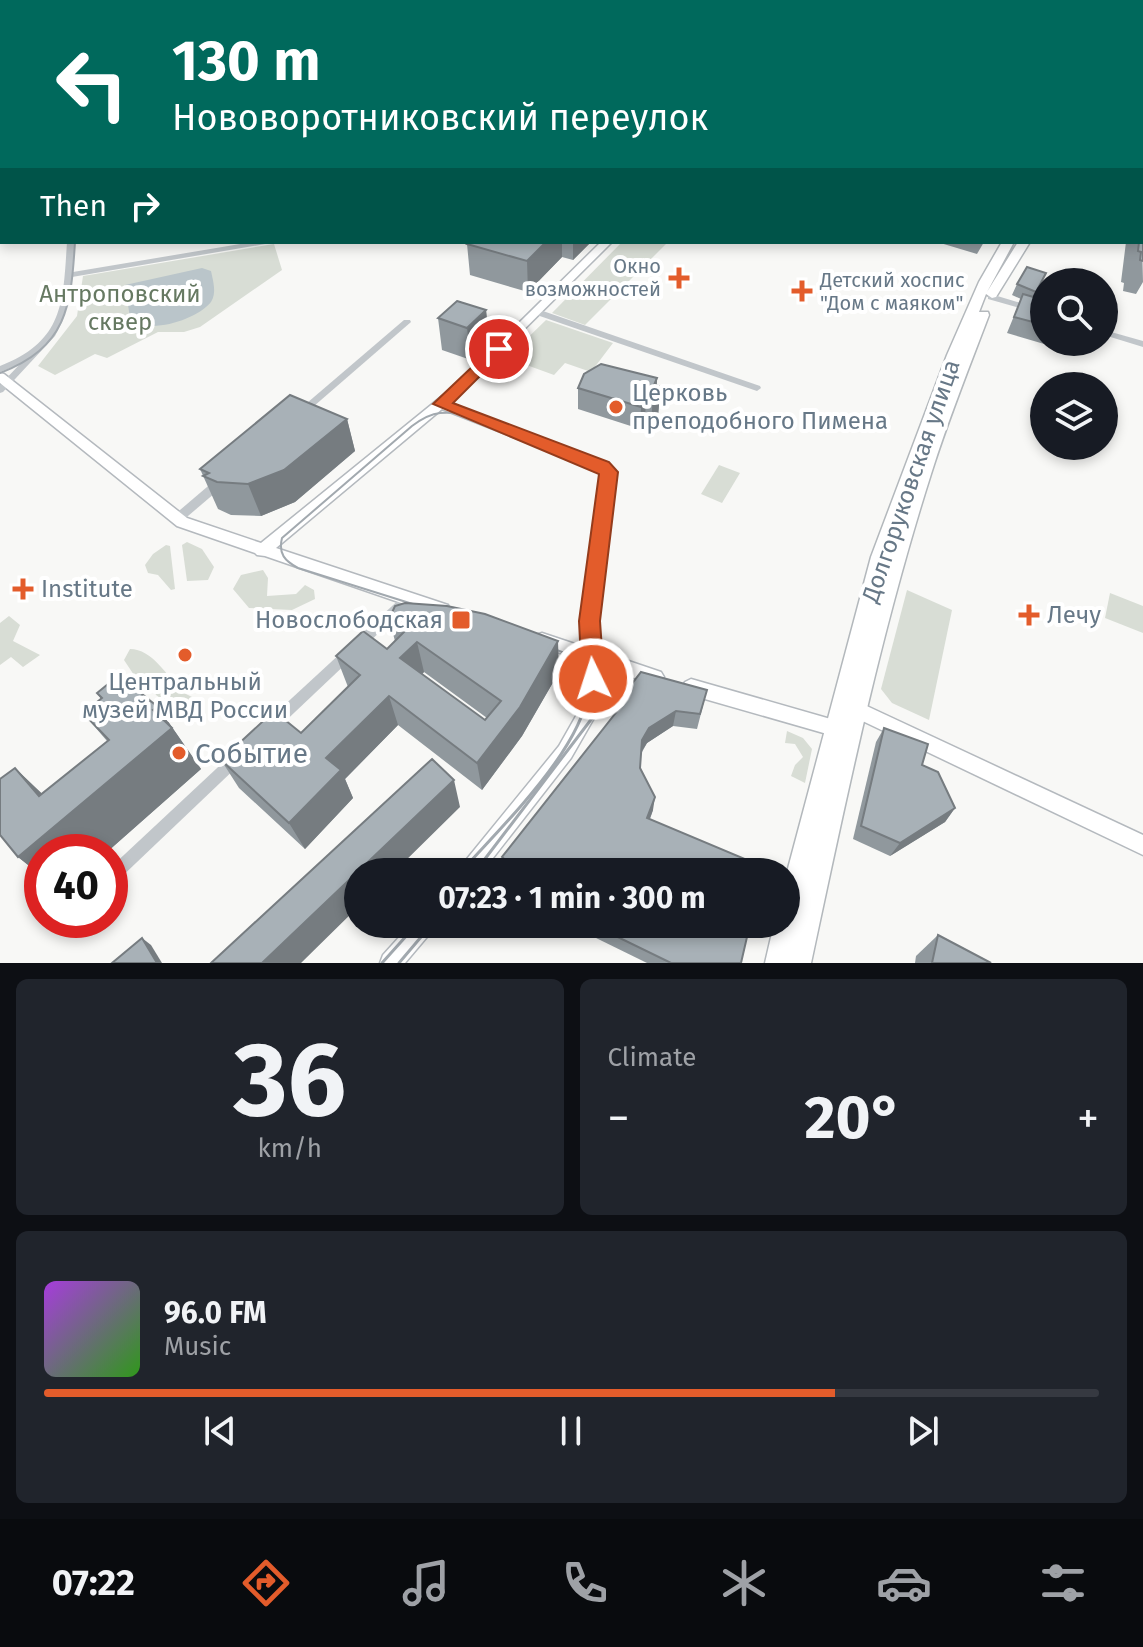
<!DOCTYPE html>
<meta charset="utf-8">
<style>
:root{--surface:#171b24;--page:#20242c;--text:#f1f3f6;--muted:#9ea1a6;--line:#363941;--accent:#e35c2b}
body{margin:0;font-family:"Fira Sans",sans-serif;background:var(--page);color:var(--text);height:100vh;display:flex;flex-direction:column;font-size:30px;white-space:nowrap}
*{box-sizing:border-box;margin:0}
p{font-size:26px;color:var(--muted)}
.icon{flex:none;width:44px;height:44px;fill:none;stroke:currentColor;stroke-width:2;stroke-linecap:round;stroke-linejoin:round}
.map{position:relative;height:963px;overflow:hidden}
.sheet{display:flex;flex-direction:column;gap:16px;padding:16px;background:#0d0f14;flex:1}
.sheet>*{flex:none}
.top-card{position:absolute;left:0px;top:0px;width:1144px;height:244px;box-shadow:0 4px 12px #0003;background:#00695c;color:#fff;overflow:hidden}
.fabs{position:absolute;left:1030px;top:268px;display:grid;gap:16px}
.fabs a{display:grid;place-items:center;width:88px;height:88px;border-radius:50%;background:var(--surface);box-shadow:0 4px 12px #0003;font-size:40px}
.speed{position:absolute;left:24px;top:834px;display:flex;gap:16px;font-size:40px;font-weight:700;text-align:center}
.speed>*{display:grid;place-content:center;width:104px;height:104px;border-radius:50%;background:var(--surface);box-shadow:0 4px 12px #0003;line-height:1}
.speed .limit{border:12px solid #d22;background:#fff;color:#111}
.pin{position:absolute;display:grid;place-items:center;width:68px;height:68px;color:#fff;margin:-34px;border:4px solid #fff;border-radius:50%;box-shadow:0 2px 8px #0007}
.me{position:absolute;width:88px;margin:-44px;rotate:356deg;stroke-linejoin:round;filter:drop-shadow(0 0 6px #0008)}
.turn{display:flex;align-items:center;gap:28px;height:168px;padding:0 40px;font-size:36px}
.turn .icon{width:104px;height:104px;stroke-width:2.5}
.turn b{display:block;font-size:56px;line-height:68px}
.then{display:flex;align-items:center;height:76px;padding:0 40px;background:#0003;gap:16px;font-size:30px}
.big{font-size:60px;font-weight:700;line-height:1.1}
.sheet .tile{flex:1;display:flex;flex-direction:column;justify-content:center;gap:12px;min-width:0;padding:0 28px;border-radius:12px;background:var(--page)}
.sheet .dial{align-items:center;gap:0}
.dial b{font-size:104px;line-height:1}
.song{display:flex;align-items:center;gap:24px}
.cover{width:96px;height:96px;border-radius:12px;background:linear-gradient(135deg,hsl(280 70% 55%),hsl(110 70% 35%))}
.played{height:8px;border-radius:4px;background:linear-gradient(90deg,var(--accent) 75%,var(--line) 75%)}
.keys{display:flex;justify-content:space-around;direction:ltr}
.heat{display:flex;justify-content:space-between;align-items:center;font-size:44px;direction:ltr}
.sheet .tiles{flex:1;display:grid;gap:16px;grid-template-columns:1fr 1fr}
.tile:last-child{grid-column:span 2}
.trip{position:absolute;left:344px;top:858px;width:456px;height:80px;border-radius:40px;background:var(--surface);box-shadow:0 4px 12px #0003;font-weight:700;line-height:80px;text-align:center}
.tabs{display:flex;height:128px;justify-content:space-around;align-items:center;background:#090b0e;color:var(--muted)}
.tabs .icon{width:56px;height:56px}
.tabs .selected{color:var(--accent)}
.tabs b{font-size:36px;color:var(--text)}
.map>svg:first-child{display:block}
.green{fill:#d8ddd5}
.water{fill:#bac5ca}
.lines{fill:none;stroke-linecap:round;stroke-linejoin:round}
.secondary-casing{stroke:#b4b9be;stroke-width:3}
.primary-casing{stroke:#b3b8bc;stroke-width:3}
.street{fill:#c1c6ca;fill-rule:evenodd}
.secondary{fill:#fff;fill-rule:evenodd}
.primary{fill:#fff;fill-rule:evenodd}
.tram-far1{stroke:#a2a9af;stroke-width:2}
.tram{stroke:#a2a9af;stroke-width:3}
.wall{fill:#90989d;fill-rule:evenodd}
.shaded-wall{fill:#767c80}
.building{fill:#a8b1b7;stroke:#767c80;stroke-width:2;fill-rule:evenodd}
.route{fill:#e35c2b;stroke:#943c1c;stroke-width:2}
.poi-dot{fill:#e35c2b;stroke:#fff;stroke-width:3}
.labels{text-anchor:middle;stroke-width:8;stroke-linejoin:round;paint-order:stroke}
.far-poi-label{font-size:20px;fill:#677887;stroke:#fff;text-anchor:end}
.park-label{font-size:24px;fill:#667962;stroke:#fff}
.poi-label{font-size:24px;fill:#677887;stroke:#fff;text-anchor:start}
.street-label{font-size:24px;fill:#677887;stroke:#fff}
.near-poi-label{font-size:28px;fill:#677887;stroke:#fff;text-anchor:start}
</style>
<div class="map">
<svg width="1143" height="963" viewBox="0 0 1143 963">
<rect width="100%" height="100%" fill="#f8f8f6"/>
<g class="green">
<polygon points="622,242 668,242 585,325 552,313"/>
<polygon points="274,244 282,270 200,327 184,332 158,332 107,358 95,354 55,375 38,366 77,316 83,276"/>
<polygon points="546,320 613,343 591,372 565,363 554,375 507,358"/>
<polygon points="719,465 740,473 722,503 701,494"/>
<polygon points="187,542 202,549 214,567 208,580 187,581 182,545"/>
<polygon points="166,545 170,546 175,589 171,590 158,575 148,573 145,565 153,554"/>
<polygon points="263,570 268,578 267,596 296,594 305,585 314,590 315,599 292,610 249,608 233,589 241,575"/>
<polygon points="907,590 952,610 929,720 892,703 881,689"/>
<polygon points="1110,593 1143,606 1143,633 1105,618"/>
<polygon points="9,616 20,625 13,641 40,655 23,667 11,657 0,665 0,623"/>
<path d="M 130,649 C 152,649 168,676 180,691 L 198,700 L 187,712 L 180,712 L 156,695 L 149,679 L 134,675 L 124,660 Z"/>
<polygon points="787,731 803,738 812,749 805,783 791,776 795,765 803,757 795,744 785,743"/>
</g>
<path class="water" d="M 202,268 L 211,271 C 213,281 217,293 211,302 C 197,320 146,336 130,318 L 125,285 Z"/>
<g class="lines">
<g class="secondary-casing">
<g id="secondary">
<rect x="854" y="0" width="6" height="2"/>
<rect x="0" y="28" width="2" height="4"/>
<rect x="0" y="61" width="2" height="4"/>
<polygon points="601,242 612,242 450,403 607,464 616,474 598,621 602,652 661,672 664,677 661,682 655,685 602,667 598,711 571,758 482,872 459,872 462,865 559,746 580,709 585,661 536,645 534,640 536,635 542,633 584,647 582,621 602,475 597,470 442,409 276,548 448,605 450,610 448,615 442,617 265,556 257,555 255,553 177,526 0,383 0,373 4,374 187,518 261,543 457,384"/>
<polygon points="691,679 834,720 840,722 843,728 840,734 834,736 691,695 685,692 682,687 685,682"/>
<polygon points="856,701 1143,835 1143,855 850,715 847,709 850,703"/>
<polygon points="411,924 436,924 432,931 405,963 380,963 383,955"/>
</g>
</g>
<g class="primary-casing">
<g id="primary">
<rect x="1142" y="107" width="1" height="6"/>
<path d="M 1002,242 L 1014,242 L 987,292 L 1018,242 L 1030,242 L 996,297 L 992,298 L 986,294 L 979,312 L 988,312 L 989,315 C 969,368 948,420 931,474 C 880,634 846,799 811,963 L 765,963 L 774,924 L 786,924 L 786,876 L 871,557 L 947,355 L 979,282 Z"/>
</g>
</g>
<g class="street">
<polygon points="397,0 401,0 402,2 398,2"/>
<polygon points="477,0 481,0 482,2 478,2"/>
<path d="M 67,242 L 75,242 L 73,272 L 252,242 L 269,242 L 265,244 L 72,277 L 68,303 L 63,320 L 55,336 L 3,392 L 0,393 L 0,385 L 20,364 L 0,372 L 0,366 C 64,341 63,303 67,242 Z"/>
<polygon points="988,295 994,295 1044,310 1044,315 988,299"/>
<polygon points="534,310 540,310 760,386 761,388 757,391 754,390 534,314"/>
<polygon points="404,320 410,320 411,322 306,413 300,413 298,411 300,409"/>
<polygon points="1104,330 1143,341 1143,347 1104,335"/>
<polygon points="218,480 223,484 222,487 181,522 173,522 172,519 173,516 214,481"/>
<polygon points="407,594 411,596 413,599 411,602 363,648 359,649 355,648 353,644 355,640 403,596"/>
<polygon points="347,650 351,651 353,655 351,659 276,730 271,732 266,730 265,726 266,722 343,651"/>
<polygon points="236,753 241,755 243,759 241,763 115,883 110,885 110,868 231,755"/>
<polygon points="57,920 74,920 71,925 64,929 59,926"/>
</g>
<use href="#secondary" class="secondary"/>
<use href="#primary" class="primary"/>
<g class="tram-far1">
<path d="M 0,373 C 67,347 71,307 75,242"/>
<path d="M 435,611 L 298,568 C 285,561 278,554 282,538 L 412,426 C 420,420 429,414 440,413 C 482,409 572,448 609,469 L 611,479 L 595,615 L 598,666"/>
<polyline points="538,643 570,655 583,666"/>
</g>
<g class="tram">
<path d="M 461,872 C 494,833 618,718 581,664"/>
<polyline points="475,872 593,717 600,688 598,664"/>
<polyline points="382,963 417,924"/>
<polyline points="399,963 432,924"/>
</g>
</g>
<g class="wall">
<polygon points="870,0 938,0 937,2 870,2"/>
<polygon points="1142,111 1143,111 1142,156"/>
<polygon points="1143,162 1143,195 1142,197 1142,164"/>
<polygon points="469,242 591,242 573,260 562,257 528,292 470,275 467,244"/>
<polygon points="937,242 984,242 977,254"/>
<polygon points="1126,242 1142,242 1143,282 1136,294 1123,291 1124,283 1121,282"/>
<polygon points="1046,273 1034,297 1044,300 1044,342 1074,342 1071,349 1051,346 1007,333 1021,299 1012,295 1017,284"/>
<polygon points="486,310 489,342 471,360 442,350 438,318"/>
<polygon points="657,378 657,386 660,394 658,416 651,421 645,420 640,429 578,409 578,388"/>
<polygon points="347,419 355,451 295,502 261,516 231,515 218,509 200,469"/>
<path d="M 389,619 L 559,672 L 522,736 L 482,790 L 398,725 L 345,779 L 353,798 L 305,849 L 239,788 L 221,760 L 301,733 L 348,687 L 336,656 L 387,649 L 395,641 ZM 424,672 L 487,718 L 485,720 L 422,674 Z"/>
<polygon points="707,690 697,729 673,726 647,743 641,754 640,768 653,810 650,819 763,872 506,872 504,870 502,857 617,711 618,702"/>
<polygon points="97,693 158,707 201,769 107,852 42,852 42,876 18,857 15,768 42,794 107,741 83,713 101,699"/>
<polygon points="884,728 922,765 955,808 945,822 890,856 853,839 876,742"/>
<polygon points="573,924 750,924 741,963 647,963 594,937"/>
<polygon points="938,935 991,963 915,963 916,956"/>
</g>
<g class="shaded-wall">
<polygon points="546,242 562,242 562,257 528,292 527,261"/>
<polygon points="573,242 591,242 573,260"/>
<polygon points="486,310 489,342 471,360 467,328"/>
<polygon points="657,378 656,397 660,394 658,416 651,421 654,385"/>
<polygon points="646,398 645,420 640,429 641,407"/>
<polygon points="347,419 355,451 295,502 261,516 248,484"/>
<polygon points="558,641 559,672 522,736 482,790 477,763"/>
<polygon points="417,642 424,672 408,689 400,658"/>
<polygon points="389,696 398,725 345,779 353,798 305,849 289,823 326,758"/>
<polygon points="158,707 201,769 107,852 42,852 42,876 18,857 39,796 15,768 56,807"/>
<polygon points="676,711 673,726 647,743 640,754 642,740 649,728"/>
<polygon points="454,780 460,807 394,872 358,872 358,907 301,963 262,963"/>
<polygon points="655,797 653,810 645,831 647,818"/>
<polygon points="955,808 945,822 890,856 900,843"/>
<polygon points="142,938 151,945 162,963 157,963"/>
</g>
<g class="building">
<polygon points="870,0 922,0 921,2 870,2"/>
<polygon points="1142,31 1143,31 1142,57"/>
<polygon points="1142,204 1143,204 1143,261 1140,260 1141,252 1138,251 1139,242 1142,242"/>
<polygon points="469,242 546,242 527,261 467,244"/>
<polygon points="1027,267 1046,273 1036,292 1017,284"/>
<polygon points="1023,294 1044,300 1044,325 1014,317"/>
<polygon points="457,301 486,310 467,328 438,318"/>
<polygon points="601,364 657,378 654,385 659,386 660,394 653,400 646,398 641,407 578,388 584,374"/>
<polygon points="290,395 347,419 284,470 248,484 217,482 203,476 209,473 200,469"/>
<path d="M 405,603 L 447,606 L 485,614 L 558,641 L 520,707 L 477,763 L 389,696 L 326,758 L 341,770 L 289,823 L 221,760 L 274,711 L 301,733 L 360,675 L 336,656 L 363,631 L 387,649 L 404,632 L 389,619 L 395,606 ZM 417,642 L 501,701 L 485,720 L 400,658 Z"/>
<polygon points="641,672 707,690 700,714 676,711 649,728 642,740 640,768 655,797 647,818 764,867 763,872 519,872 502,857 622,705 618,702"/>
<polygon points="119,675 158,707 153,710 172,728 18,857 0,835 0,779 15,768 39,796 109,740 83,713 102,698 97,693"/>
<polygon points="884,728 928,744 922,765 938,772 955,808 900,843 861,826"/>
<polygon points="432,759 454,780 262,963 211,963"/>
<polygon points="591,924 750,924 741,963 671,963"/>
<polygon points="938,935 991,963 932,963"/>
<polygon points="142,938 157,963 112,963"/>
</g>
<polygon class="route" points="494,346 507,349 453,403 609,462 618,472 600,621 604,679 601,686 593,688 585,686 582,679 579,621 599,474 433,404"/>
<g class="poi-dot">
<path d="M675 266h8v8h8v8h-8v8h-8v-8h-8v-8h8z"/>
<path d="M798 279h8v8h8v8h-8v8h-8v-8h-8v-8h8z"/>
<circle cx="616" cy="407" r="8"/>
<path d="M19 577h8v8h8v8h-8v8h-8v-8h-8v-8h8z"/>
<path d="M1025 603h8v8h8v8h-8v8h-8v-8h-8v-8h8z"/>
<rect x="451" y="610" width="20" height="20" rx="4"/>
<circle cx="185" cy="655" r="8"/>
<circle cx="179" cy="753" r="8"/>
</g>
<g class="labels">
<g class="far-poi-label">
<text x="661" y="273">Окно<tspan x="661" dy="23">возможностей</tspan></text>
<text x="820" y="287" text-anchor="start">Детский хоспис<tspan x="820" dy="23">"Дом с маяком"</tspan></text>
</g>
<g class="park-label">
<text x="120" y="302">Антроповский<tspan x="120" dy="28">сквер</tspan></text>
</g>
<g class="poi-label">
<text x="632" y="401">Церковь<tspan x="632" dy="28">преподобного Пимена</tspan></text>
<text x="41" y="597">Institute</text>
<text x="1047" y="623">Лечу</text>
<text x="443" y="628" text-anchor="end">Новослободская</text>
<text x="185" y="690" text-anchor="middle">Центральный<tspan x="185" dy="28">музей МВД России</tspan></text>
</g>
<g class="street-label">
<text transform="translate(911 481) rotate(-71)" y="8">Долгоруковская улица</text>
</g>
<g class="near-poi-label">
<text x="195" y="763">Событие</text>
</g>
</g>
</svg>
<div class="fabs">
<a><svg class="icon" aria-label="search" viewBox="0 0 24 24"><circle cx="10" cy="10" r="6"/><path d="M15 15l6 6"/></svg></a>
<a><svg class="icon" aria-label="layers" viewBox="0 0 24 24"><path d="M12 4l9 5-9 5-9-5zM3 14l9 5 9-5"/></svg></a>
</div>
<div class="speed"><div class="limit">40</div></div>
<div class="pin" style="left:499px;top:349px;background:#d93025"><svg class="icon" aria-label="arrive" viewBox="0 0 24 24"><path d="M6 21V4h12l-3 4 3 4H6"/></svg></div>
<svg class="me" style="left:593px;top:679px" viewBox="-20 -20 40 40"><circle r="17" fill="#e35c2b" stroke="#fff" stroke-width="3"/><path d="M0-11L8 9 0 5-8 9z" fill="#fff"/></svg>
<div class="trip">07:23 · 1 min · 300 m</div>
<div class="top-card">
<div class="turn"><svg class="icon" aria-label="left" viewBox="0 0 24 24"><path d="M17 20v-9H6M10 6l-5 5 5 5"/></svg><div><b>130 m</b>Нововоротниковский переулок</div></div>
<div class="then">Then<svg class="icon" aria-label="right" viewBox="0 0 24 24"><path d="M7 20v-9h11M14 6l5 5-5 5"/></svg></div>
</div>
</div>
<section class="sheet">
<div class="tiles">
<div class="tile dial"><b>36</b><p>km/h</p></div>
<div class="tile"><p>Climate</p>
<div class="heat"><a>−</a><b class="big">20°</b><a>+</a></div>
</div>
<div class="tile">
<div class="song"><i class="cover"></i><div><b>96.0 FM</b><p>Music</p></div></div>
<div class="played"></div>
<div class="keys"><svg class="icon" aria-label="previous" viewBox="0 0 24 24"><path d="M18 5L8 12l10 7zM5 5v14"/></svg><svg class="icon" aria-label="pause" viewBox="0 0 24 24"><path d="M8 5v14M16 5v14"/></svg><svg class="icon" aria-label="next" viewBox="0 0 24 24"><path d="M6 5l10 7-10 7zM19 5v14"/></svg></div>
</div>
</div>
</section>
<nav class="tabs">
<b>07:22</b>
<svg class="icon selected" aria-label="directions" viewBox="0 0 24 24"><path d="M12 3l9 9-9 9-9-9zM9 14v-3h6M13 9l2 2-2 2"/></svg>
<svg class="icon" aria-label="music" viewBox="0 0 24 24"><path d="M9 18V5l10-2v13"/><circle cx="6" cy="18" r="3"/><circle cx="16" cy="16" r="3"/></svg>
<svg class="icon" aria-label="phone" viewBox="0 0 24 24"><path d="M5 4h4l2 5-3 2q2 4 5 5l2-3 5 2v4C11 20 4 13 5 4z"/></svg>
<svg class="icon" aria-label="climate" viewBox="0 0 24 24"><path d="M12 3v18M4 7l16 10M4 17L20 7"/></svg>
<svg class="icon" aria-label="car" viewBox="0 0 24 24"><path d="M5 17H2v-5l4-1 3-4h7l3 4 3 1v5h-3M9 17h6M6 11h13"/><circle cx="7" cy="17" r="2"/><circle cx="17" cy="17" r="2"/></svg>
<svg class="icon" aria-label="filters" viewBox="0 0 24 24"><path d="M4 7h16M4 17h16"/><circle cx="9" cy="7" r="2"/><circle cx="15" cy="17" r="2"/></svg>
</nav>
